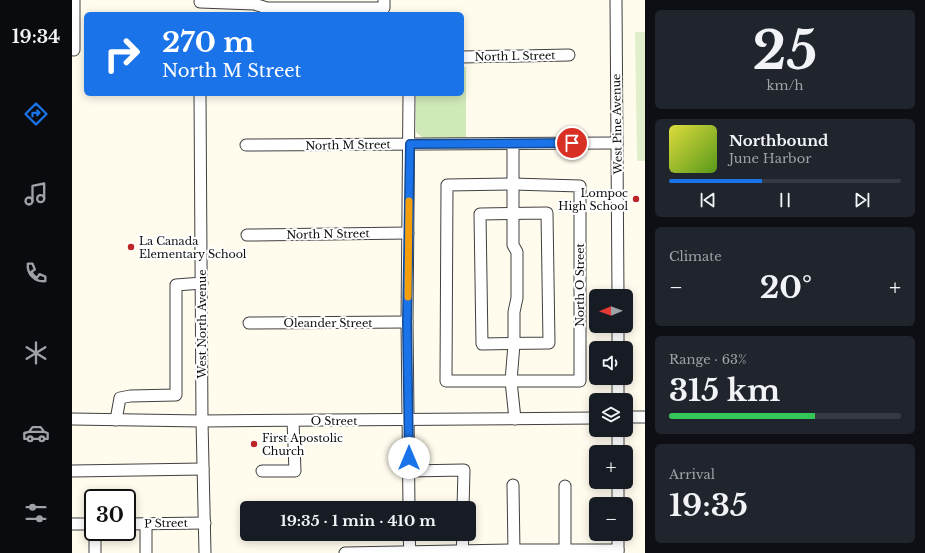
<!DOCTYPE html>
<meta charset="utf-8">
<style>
:root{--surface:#171b24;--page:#20242c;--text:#f1f3f6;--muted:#9ea1a6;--line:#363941;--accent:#1a73e8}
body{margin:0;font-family:"Libre Baskerville",serif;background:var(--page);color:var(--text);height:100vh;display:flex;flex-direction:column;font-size:15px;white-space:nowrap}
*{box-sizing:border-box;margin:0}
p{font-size:13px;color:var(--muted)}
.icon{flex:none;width:22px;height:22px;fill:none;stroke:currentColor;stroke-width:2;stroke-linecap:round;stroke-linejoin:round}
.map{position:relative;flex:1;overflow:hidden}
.side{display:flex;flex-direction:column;gap:10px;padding:10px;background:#0d0f14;width:280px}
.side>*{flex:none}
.banner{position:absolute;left:12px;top:12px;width:380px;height:84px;border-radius:6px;box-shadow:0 2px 10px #0003;background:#1a73e8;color:#fff;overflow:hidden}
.needle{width:26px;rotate:269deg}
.controls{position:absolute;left:517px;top:289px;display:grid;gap:8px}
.controls a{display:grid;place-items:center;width:44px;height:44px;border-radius:6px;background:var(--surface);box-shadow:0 2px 10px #0003;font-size:20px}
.speed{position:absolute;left:12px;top:489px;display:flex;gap:8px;font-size:20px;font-weight:700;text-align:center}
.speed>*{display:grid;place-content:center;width:52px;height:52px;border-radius:50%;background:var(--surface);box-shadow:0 2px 10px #0003;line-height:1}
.speed .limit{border:2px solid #111;border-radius:6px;background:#fff;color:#111}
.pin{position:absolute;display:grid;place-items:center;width:34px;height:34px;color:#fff;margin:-17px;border:2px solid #fff;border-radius:50%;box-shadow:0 1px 4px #0007}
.me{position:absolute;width:44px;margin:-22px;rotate:0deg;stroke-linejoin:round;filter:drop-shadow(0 0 3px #0008)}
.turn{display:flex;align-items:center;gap:14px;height:84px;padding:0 12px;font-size:18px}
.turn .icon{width:52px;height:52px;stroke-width:2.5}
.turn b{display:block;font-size:28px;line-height:34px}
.big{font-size:30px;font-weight:700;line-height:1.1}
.side .card{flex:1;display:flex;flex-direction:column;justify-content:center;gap:6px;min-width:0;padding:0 14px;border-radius:6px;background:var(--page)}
.side .dial{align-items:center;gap:0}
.dial b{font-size:52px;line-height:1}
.song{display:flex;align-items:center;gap:12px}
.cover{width:48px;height:48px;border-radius:6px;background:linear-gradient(135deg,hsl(60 70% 55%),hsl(90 70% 35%))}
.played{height:4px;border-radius:2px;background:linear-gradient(90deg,var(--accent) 40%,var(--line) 40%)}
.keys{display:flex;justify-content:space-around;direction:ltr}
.heat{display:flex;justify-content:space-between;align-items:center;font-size:22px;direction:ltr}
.charge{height:6px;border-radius:3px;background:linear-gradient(90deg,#34c759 63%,var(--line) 0)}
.trip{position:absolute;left:168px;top:501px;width:236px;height:40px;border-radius:6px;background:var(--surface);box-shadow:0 2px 10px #0003;font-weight:700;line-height:40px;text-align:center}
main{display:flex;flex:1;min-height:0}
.tab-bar{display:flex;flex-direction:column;width:72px;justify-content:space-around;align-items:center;background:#090b0e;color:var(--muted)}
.tab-bar .icon{width:28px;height:28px}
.tab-bar .selected{color:var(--accent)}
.tab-bar b{font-size:18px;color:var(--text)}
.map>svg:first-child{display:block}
.green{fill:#cfe9b8}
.pitch{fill:#e1f0ca}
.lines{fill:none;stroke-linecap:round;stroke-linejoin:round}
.minor-casing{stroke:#404040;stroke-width:13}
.minor{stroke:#fff;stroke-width:11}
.route-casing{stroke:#114b97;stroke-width:10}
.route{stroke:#1a73e8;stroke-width:7}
.slow{stroke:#f59e0b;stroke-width:7}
.poi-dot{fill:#bc2628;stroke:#fff;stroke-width:1.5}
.labels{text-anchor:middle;stroke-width:4;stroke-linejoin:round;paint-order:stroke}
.street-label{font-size:11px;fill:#0d0d0d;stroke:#fff}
.poi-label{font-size:11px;fill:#0d0d0d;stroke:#fff;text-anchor:start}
</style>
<main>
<nav class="tab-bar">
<b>19:34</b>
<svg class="icon selected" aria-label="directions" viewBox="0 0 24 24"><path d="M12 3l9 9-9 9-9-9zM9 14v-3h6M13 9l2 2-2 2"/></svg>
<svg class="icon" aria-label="music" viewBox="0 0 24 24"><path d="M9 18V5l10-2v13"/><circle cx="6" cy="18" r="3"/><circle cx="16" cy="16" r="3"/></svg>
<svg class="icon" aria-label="phone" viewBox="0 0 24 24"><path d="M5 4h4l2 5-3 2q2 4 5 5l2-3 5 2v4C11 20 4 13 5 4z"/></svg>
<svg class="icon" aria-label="climate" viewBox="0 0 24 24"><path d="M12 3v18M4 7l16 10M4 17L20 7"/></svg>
<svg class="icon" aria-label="car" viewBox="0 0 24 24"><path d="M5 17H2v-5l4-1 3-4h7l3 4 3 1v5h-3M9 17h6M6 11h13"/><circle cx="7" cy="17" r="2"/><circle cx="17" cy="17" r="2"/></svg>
<svg class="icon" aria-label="filters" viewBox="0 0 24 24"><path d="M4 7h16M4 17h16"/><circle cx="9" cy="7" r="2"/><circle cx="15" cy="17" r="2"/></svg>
</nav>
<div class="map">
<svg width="573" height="553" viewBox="0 0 573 553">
<rect width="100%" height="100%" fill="#fffcee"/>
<polygon class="green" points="390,67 394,67 394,138 351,138 344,132 344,94 390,94"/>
<polygon class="pitch" points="563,32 573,32 573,161 565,161"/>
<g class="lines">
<g class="minor-casing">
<g id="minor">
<polyline points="2,0 2,50"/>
<polyline points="544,0 546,296"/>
<polyline points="128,2 182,4 195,8 312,8 312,0"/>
<polyline points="390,57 497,55"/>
<polyline points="128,94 130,421 133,553"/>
<polyline points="441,144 441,245 445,252 445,298 442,312 442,344 439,381 443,419"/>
<polyline points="174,145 545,143"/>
<polygon points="441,184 508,186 508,381 374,381 375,185"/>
<polygon points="475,213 477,343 410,344 408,214"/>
<polyline points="175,235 336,233"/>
<polyline points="177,323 335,322"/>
<polyline points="546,326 546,348"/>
<polyline points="546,378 546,400"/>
<polyline points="554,417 573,417"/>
<polyline points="0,419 130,421 524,418"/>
<polyline points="44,420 48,398 58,396 104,395 104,285 130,283"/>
<polyline points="546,452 546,430"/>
<polyline points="0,471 131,469"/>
<polyline points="190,471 223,471 221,421"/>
<polyline points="337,471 392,470 391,508"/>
<polyline points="441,485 442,553"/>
<polyline points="493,486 493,553"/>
<polyline points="546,504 546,482"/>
<polyline points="337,508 335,322 337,94"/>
<polyline points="0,524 21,524"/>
<polyline points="55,524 133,523"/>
<polyline points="74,524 74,553"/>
<polyline points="23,532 23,553"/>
<polyline points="337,534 338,553"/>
<polyline points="273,553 442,550 546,550"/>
<polyline points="390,553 391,534"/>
<polyline points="546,553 546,534"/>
</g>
</g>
<use href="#minor" class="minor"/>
</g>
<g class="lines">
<g class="route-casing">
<polyline id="route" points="337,458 335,322 338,144 500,143"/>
</g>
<use href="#route" class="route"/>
<polyline class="slow" points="336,297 337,201"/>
</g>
<g class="poi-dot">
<circle cx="564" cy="199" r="4"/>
<circle cx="59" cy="247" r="4"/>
<circle cx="182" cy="444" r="4"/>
</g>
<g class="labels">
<g class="street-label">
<text transform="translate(443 56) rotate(-1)" y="4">North L Street</text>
<text transform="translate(545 124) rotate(-91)" y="4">West Pine Avenue</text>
<text transform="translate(276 145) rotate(-1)" y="4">North M Street</text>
<text transform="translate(256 234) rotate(-1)" y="4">North N Street</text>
<text transform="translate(508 285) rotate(-90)" y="4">North O Street</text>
<text x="256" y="327">Oleander Street</text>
<text transform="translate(130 324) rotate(-90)" y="4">West North Avenue</text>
<text x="262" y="425">O Street</text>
<text transform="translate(94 523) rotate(-1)" y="4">P Street</text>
</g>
<g class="poi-label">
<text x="556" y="197" text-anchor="end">Lompoc<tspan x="556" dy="13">High School</tspan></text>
<text x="67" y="245">La Canada<tspan x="67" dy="13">Elementary School</tspan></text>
<text x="190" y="442">First Apostolic<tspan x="190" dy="13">Church</tspan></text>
</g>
</g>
</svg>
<div class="controls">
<a><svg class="needle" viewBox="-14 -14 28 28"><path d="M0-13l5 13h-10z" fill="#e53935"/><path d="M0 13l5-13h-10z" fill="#9ea1a6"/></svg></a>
<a><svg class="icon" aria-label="sound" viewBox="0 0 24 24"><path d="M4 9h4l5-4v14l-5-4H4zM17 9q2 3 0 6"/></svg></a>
<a><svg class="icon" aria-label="layers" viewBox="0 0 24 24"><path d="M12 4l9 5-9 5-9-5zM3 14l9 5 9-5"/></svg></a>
<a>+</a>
<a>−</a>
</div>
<div class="speed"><div class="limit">30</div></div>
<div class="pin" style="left:500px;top:143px;background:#d93025"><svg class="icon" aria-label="arrive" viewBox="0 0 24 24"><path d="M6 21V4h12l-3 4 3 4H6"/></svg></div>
<svg class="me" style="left:337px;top:458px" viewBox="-20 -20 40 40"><circle r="19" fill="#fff"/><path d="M0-13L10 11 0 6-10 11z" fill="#1a73e8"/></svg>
<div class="trip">19:35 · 1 min · 410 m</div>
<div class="banner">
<div class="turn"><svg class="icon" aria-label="right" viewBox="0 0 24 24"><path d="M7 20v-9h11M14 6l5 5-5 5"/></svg><div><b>270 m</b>North M Street</div></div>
</div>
</div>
<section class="side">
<div class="card dial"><b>25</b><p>km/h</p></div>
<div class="card">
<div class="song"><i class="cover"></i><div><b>Northbound</b><p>June Harbor</p></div></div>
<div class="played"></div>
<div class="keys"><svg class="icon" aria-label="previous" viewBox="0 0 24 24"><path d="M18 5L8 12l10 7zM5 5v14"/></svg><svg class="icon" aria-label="pause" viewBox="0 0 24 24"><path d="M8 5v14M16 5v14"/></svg><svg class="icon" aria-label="next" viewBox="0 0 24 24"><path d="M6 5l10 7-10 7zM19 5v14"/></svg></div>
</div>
<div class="card"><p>Climate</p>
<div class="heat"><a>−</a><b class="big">20°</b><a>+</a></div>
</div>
<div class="card"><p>Range · 63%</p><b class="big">315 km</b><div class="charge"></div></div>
<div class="card"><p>Arrival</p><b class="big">19:35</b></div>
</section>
</main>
